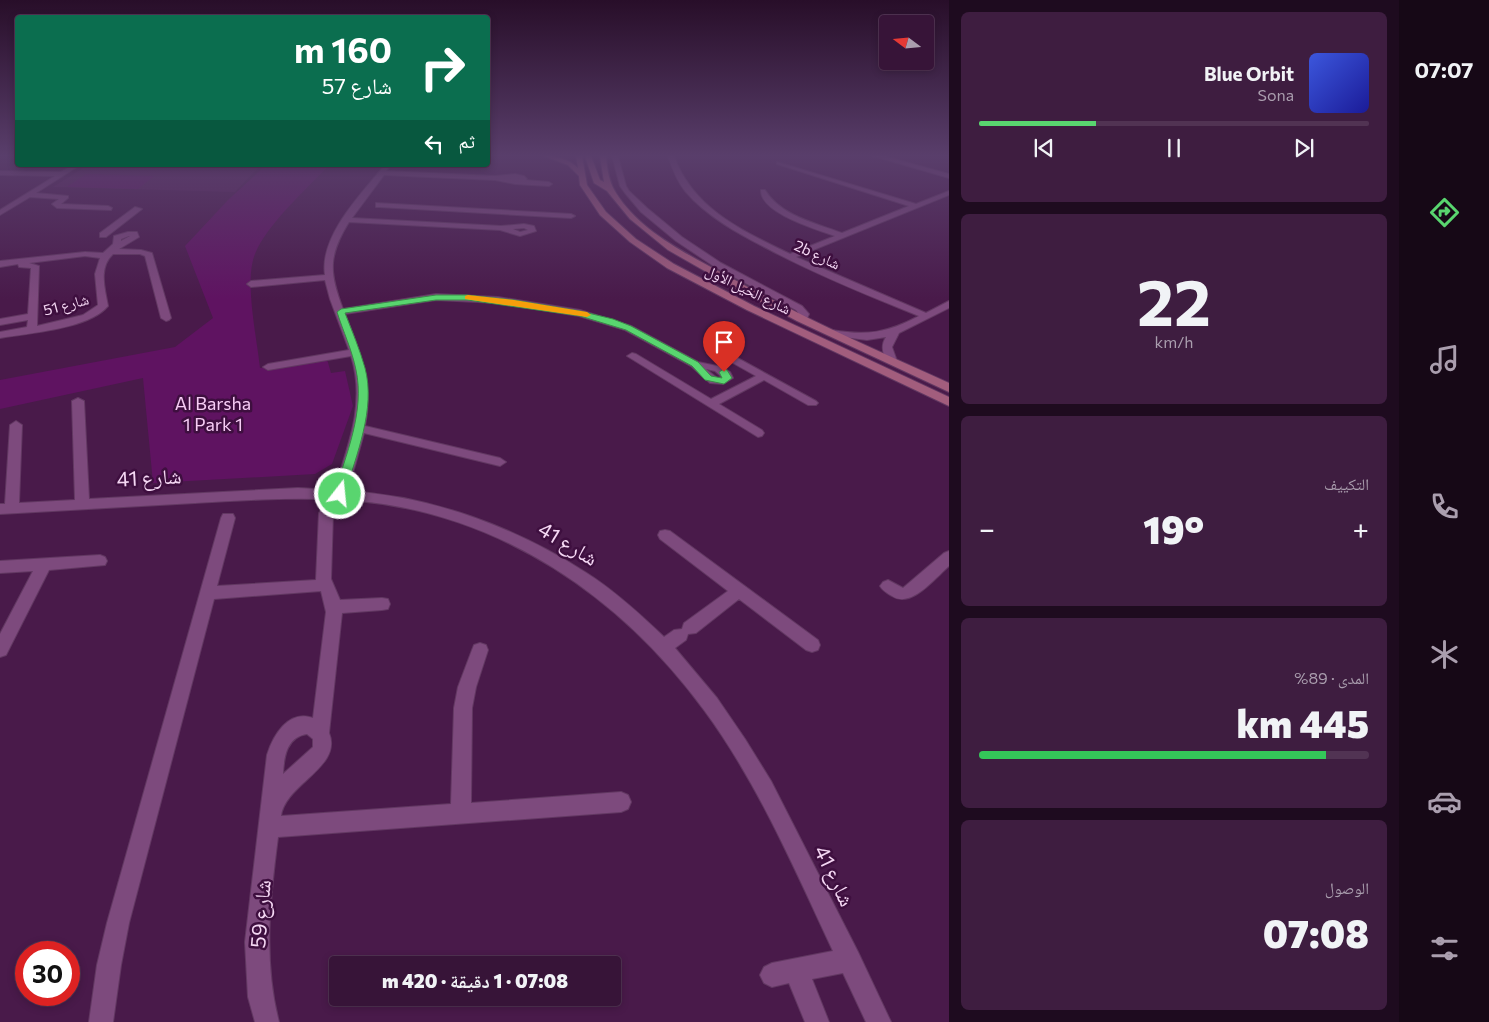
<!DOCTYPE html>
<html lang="ar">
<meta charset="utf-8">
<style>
:root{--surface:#371438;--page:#3e1d40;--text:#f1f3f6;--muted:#aa9eae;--line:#513353;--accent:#59d56f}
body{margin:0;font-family:Commissioner,"Noto Naskh Arabic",sans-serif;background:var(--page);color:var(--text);direction:rtl;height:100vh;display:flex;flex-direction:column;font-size:19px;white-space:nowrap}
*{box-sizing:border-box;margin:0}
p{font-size:16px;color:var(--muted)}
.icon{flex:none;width:28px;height:28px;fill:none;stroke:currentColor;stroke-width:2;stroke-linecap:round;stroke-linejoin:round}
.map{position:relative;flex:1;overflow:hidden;direction:ltr}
.details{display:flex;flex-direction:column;gap:12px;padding:12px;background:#1e0b1f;width:450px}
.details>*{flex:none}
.top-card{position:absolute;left:15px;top:15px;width:475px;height:152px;border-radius:5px;box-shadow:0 2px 8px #0003,0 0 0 1px var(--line);direction:rtl;background:#0b6e4f;color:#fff;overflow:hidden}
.needle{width:32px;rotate:286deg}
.controls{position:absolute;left:879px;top:15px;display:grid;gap:10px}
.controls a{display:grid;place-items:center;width:55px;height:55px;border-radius:5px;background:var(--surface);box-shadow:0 2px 8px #0003,0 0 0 1px var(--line);font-size:25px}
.speed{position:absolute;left:15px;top:941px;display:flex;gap:10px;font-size:25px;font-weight:700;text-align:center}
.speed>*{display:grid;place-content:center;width:65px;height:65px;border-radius:50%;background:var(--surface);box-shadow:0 2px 8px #0003,0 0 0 1px var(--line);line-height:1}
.speed .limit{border:8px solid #d22;background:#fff;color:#111}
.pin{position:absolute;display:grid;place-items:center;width:42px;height:42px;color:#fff;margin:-51px -21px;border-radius:50% 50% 50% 0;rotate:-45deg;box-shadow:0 0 5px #0007}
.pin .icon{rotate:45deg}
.me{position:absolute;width:55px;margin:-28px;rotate:16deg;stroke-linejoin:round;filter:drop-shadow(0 0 4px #0008)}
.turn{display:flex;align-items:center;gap:18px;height:105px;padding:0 15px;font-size:22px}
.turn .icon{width:65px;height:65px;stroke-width:2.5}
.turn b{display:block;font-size:35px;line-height:42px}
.then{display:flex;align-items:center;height:48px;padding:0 15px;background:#0003;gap:10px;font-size:19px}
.big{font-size:38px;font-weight:800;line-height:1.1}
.details .card{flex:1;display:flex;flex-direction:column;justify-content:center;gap:8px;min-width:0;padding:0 18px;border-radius:8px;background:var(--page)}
.details .dial{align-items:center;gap:0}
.dial b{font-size:65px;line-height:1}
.song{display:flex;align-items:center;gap:15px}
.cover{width:60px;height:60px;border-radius:8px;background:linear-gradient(135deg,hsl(230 70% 55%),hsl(240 70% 35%))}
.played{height:5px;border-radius:2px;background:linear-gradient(90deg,var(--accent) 30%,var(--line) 30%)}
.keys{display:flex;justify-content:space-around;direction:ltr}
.heat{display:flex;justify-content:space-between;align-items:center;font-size:28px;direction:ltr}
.charge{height:8px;border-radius:4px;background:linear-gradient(90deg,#34c759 89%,var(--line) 0)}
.trip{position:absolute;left:329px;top:956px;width:292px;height:50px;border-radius:5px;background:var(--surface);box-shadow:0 2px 8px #0003,0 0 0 1px var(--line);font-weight:800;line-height:50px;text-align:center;direction:rtl}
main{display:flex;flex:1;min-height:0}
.tabs{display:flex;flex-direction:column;width:90px;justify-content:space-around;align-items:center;background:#160816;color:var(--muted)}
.tabs .icon{width:35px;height:35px}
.tabs .current{color:var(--accent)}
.tabs b{font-size:22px;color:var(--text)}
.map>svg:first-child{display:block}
.built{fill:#552056}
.green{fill:#5f1361}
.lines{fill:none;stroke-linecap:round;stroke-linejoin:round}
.street-casing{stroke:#623862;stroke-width:2}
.secondary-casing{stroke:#623862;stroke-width:2}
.street{fill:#7d4a7d;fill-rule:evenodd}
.secondary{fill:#a25d7d;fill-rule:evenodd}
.route{fill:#59d56f;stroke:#3a8a48}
.slow{fill:#f59e0b}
.labels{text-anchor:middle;stroke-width:5;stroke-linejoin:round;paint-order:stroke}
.far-street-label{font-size:15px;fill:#f5d8f4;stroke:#3e0f3f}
.park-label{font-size:18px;fill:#f7ccf5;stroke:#3e0f3f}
.near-street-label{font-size:21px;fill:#f5d8f4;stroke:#3e0f3f}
</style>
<main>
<nav class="tabs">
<b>07:07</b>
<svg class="icon current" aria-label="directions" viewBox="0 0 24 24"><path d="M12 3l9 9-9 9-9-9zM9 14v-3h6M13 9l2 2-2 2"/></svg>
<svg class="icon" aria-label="music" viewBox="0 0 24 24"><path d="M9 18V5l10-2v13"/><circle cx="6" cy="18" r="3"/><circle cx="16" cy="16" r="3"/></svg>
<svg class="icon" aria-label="phone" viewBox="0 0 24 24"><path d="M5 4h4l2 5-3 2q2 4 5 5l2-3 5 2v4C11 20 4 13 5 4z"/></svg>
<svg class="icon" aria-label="climate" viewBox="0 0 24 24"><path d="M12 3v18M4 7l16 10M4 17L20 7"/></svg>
<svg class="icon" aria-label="car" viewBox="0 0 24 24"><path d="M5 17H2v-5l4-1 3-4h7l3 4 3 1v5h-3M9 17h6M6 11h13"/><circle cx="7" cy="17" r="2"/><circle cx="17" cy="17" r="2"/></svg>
<svg class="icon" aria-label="filters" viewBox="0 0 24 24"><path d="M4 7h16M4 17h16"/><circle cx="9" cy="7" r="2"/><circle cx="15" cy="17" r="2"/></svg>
</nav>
<section class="details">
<div class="card">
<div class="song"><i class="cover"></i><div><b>Blue Orbit</b><p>Sona</p></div></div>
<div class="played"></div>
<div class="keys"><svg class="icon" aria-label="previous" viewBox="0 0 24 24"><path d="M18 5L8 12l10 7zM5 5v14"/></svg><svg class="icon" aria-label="pause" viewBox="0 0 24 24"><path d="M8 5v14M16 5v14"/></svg><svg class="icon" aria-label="next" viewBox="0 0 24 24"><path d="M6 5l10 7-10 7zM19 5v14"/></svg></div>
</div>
<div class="card dial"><b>22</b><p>km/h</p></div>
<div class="card"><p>التكييف</p>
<div class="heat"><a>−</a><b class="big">19°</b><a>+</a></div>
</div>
<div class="card"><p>المدى · 89%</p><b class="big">445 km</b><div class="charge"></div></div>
<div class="card"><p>الوصول</p><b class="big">07:08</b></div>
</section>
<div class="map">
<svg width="949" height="1022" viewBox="0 0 949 1022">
<rect width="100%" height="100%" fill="#491a4a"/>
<polygon class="built" points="88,165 261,165 235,192 53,187"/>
<g class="green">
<path d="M 266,165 L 329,165 C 307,189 267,224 255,254 C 244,281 257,338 260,368 L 327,359 L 331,373 L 345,371 L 353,406 L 332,464 L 315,474 L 153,483 L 143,378 L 0,409 L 0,380 L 175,347 L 213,318 L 185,246 L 228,200 Z"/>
<polygon points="86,174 154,176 138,189 67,187"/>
</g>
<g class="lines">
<g class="street-casing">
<g id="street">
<polygon points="612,156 618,156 626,186 629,191 647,208 682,237 721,263 802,306 809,314 806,321 800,321 799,314 796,310 715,267 676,241 641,212 625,193 620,186"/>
<path d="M 668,156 L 674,156 C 693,209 743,231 790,254 L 835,236 C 816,229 760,213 761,190 L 765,190 C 781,216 815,223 842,233 L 909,206 L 777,164 L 777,162 L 916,204 L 949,191 L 949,195 L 796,257 L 926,313 L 949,301 L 949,308 L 899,333 L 892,347 L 897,361 L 892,364 L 888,363 C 883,355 880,346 886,337 L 867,340 L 828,335 L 827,333 L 832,330 C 867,336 887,333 919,316 C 869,296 820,276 772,251 C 741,235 708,218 685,191 C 677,181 672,168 668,156 Z"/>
<polygon points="873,156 884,156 949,174 949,178"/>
<polygon points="73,165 80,165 36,193 68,196 68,198 61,204 108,206 112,208 111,210 57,208 52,204 59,199 30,197 0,215 0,210 55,176 0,175 0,171 61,172"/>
<path d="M 385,165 L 391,165 L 386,171 L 495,176 L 515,174 L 524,176 L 527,179 L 526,180 L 549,182 L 552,184 L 549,186 L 515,184 L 495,180 L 384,175 L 352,218 L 501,226 L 524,224 L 534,226 L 536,231 L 520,236 L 500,230 L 349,222 C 328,256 329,272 343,309 L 436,294 L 498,297 L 580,310 L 631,326 L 698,362 L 722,367 L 730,372 L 733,378 L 723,384 L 710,383 L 691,366 L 625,330 L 579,316 L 498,303 L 436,300 L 345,314 C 360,352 374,385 365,426 L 500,458 L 506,462 L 500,466 L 364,433 L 348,491 C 431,496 515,527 585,572 C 614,590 640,614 664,637 L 674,630 L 682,629 L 684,623 L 728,591 L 660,539 L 658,535 L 660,531 L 665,530 L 670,531 L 818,640 L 820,645 L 818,650 L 812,652 L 806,650 L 739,599 L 696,633 L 688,634 L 686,640 L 675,648 L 717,698 L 745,739 L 771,781 L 858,952 L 891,1022 L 866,1022 L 843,973 L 812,979 L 829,1022 L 805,1022 L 789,983 L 772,987 L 764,983 L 760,975 L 764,967 L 772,963 L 833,951 C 795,870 758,783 704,710 C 621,597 501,514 358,501 C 304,496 250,500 195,503 C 130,507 65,510 0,514 L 0,504 L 5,504 L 10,425 L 16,421 L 22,425 L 19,503 L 75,500 L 72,401 L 78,398 L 84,401 L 89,499 L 298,488 L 334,490 C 348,446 366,403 351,356 L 268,370 L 263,367 L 268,364 L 349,350 L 330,299 L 325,280 L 251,287 L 247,284 L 251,281 L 325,275 C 319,236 362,193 385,165 ZM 524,228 L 528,230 L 520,232 L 513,229 ZM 706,369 L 715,371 L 722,377 L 717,378 Z"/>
<polygon points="376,203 571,214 575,216 571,218 379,207 376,207"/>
<polygon points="135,207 142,209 106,237 100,237 100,233"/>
<path d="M 128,232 L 137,232 L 139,237 L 119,249 L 141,250 L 152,253 L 171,318 L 169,320 L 166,321 L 161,318 L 145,256 L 140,254 L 113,254 C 98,268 105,289 108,306 C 89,329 29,333 0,338 L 0,332 L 27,327 L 28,320 L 0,325 L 0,319 L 28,314 L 31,268 L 19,267 L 18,264 L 0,267 L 0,261 L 85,252 L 103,253 L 113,244 L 114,236 ZM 129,236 L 130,236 L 121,241 L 121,239 ZM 85,256 L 100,258 L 95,274 L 98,305 L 83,315 L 37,326 L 39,266 L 29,263 Z"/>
<polygon points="712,344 816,401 818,403 816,405 808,405 764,380 719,404 762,430 764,433 762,436 758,437 627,356 632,353 636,354 711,399 756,376 708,349 707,347"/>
<path d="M 326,508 L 331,510 L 333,513 L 331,579 L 340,600 L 382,598 L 388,599 L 390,604 L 388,609 L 382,610 L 342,613 L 329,733 C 343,767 285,784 281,816 L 451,804 L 454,708 L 458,687 L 472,650 L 474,645 L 480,643 L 486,645 L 488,650 L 476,687 L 472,708 L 471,803 L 621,792 L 628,795 L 631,802 L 628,809 L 621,812 L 278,837 C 270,899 263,960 279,1022 L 255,1022 L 248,997 L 245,942 L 267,755 C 273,736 288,709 313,718 L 326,612 L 321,591 L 214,599 L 129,923 L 121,965 L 113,1022 L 89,1022 L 97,965 L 107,923 L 221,518 L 223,514 L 233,514 L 235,518 L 217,586 L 316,580 L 319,513 L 321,510 ZM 307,734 L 313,739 L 313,747 L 283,774 C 284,756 287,737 307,734 Z"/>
<path d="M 949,551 L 949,566 C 935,578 911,609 892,596 C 887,593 883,591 880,586 L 883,582 L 888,580 L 903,588 L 944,553 Z"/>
<polygon points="100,555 105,557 107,561 105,565 49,570 6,655 0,657 0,634 33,571 0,573 0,561"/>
</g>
</g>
<g class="secondary-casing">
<g id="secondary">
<path d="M 544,156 C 556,156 569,159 578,168 L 576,156 L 582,156 L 587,185 L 606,212 L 636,239 L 674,264 L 754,306 L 949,397 L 949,406 L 747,310 L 667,268 L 630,242 L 600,215 L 580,185 L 579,176 L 568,165 Z"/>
<path d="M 585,156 L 591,156 L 600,180 L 604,182 L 600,156 L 606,156 C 607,169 609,182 616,193 C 640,231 685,253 724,274 C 797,315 873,349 949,383 L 949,392 L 797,321 L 738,290 L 668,250 L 630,219 L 607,191 L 594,183 Z"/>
</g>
</g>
<use href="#street" class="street"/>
<use href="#secondary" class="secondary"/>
</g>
<linearGradient id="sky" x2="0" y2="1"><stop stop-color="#280e29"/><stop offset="0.52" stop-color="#593e6b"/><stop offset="1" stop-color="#593e6b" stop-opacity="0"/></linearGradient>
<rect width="949" height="299" fill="url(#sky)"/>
<path class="route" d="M 436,295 L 467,295 L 514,300 L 580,311 L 613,319 L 631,326 L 698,362 L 711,376 L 722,378 L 719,372 L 724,369 L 727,370 L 732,378 L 724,384 L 705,380 L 692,366 L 626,330 L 580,316 L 467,300 L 436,300 L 345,313 C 352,331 360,350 365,368 C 376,409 356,455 345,494 L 343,497 L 336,497 L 334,494 C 346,455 365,411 356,370 C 352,350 343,331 337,312 L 341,309 Z"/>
<polygon class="slow" points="468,295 514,300 587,312 591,315 587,317 465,299 465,296"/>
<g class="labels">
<g class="far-street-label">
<text transform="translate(817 255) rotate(25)" y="5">2b شارع</text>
<text transform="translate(748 290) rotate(26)" y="5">شارع الخيل الأول</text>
<text transform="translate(66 305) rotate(-15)" y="5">شارع 51</text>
</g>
<g class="park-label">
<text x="213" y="410">Al Barsha<tspan x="213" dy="21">1 Park 1</tspan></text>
</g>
<g class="near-street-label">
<text transform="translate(149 478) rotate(-3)" y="7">شارع 41</text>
<text transform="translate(568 544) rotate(31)" y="7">شارع 41</text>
<text transform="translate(834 876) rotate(64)" y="7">شارع 41</text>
<text transform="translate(261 914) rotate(-85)" y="7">شارع 59</text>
</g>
</g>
</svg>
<div class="controls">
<a><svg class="needle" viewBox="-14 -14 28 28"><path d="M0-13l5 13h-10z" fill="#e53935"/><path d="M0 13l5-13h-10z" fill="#aa9eae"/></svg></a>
</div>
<div class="speed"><div class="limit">30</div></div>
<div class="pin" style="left:724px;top:372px;background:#d93025"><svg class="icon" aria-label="arrive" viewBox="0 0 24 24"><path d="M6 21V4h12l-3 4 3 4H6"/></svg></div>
<svg class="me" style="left:340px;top:494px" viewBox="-20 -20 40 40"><circle r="17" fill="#59d56f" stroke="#fff" stroke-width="3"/><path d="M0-11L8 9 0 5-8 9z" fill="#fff"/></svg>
<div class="trip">07:08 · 1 دقيقة · 420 m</div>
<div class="top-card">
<div class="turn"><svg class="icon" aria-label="right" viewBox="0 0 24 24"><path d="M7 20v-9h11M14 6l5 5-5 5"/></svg><div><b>160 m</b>شارع 57</div></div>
<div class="then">ثم<svg class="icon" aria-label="left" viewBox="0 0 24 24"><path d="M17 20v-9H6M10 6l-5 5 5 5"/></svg></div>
</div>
</div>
</main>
